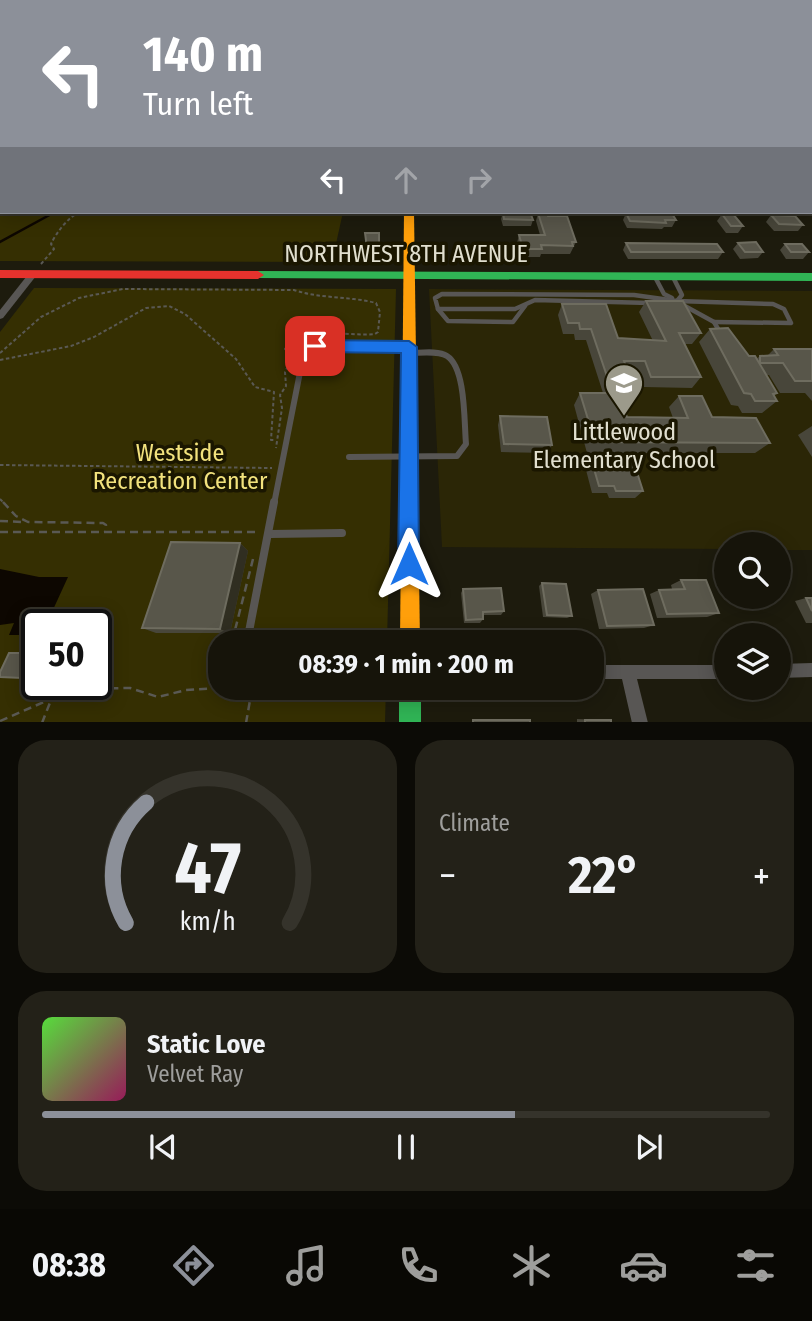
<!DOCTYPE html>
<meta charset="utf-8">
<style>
:root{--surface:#16140a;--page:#232118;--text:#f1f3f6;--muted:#9e9e9c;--line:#35332b;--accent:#8c9099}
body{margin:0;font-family:"Fira Sans Condensed",sans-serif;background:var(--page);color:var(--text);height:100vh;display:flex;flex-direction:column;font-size:26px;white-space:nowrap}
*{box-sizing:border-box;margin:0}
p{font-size:23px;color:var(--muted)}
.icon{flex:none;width:38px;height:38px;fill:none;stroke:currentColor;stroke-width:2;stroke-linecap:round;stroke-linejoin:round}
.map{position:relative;height:722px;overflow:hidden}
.details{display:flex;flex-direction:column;gap:18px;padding:18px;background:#0c0b06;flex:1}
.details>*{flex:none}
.guide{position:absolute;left:0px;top:0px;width:812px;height:214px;box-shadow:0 4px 18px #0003,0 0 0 2px var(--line);background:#8c9099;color:#fff;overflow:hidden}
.tools{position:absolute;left:714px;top:532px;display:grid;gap:14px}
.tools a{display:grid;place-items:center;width:77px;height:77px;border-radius:50%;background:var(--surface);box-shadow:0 4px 18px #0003,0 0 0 2px var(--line);font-size:35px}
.speed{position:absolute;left:21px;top:609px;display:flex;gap:14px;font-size:35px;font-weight:700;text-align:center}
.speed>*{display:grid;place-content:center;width:91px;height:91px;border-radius:50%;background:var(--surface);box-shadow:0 4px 18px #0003,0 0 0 2px var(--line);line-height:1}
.speed .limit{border:4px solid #111;border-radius:10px;background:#fff;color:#111}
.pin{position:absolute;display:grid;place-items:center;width:60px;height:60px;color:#fff;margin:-30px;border-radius:14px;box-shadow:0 4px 10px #0006}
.me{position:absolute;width:77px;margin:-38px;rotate:0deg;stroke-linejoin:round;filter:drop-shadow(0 0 5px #0008)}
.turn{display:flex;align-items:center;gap:24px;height:147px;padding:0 28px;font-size:32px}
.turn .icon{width:91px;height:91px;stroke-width:2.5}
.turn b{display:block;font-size:49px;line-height:60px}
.lanes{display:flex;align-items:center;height:66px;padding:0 28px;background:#0003;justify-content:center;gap:35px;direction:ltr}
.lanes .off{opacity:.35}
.big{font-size:52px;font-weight:700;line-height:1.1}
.details .card{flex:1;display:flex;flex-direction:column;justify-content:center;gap:10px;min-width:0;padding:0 24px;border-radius:28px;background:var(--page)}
.details .dial{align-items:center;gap:0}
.dial svg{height:182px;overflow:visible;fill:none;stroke:var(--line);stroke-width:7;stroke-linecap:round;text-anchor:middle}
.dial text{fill:var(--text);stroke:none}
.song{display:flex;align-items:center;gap:21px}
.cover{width:84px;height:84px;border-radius:10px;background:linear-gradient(135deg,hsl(110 70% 55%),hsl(330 70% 35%))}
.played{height:7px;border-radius:4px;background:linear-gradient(90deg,var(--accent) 65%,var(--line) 65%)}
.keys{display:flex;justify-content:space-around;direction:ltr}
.heat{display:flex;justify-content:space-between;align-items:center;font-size:38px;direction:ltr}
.details .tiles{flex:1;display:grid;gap:18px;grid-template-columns:1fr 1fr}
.card:last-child{grid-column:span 2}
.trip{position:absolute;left:208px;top:630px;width:396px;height:70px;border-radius:28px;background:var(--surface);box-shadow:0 4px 18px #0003,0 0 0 2px var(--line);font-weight:700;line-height:70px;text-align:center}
.dock{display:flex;height:112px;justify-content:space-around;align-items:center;background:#090804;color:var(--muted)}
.dock .icon{width:49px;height:49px}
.dock .active{color:var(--accent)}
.dock b{font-size:32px;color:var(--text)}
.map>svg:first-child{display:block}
.built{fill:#2b2606}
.green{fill:#352f02;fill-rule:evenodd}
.water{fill:#0d0701}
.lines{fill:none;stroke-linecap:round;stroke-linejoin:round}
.stream{stroke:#0d0701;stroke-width:2.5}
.path-far1{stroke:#5a5954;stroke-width:2;stroke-dasharray:3.5 2.5;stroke-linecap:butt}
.path{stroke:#5a5954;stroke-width:2.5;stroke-dasharray:8 5;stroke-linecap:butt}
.lane-far2{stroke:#585654;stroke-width:4.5}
.lane-far1{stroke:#585654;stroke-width:6}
.lane{stroke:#585654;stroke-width:8}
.street{fill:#585654;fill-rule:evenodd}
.fast{fill:#30b455;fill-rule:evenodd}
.slow{fill:#ff9f0a;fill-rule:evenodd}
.jam{fill:#e5322d;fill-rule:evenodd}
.wall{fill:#48463a}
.shaded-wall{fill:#302e21}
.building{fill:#58564a;stroke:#6e6c5f;stroke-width:2}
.route{fill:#1a73e8;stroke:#114b97;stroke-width:2}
.labels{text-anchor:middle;stroke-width:7;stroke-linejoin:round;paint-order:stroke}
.street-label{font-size:24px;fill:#e1dfcf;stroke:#1a1600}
.poi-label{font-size:24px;fill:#e1dfcf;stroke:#1a1600}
.park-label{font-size:24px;fill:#f2e27d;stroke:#1a1600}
</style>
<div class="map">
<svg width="812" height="723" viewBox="0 0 812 723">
<rect width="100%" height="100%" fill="#1d1b0d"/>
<polygon class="built" points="429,289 812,291 812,550 779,550 779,544 726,544 726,549 442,547"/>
<g class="green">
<polygon points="0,126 2,212 343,212 332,262 0,261"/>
<path d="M 34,288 L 396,289 L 387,642 L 220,642 L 220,688 L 386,688 L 385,722 L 0,722 L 0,332 ZM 37,625 L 96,625 L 96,684 L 37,684 Z"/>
</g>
<polygon class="water" points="0,569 39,577 68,577 46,625 37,625 37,635 9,635 14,623 0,625"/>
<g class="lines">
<polyline class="stream" points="0,242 55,212"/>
<g class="path-far1">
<path d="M 41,264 L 54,249 L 51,244 C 56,233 69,216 80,212"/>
<path d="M 0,353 L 41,317 L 79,298 L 123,289 L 294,290 C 321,299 349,296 376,303 L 380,312 L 378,332 L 375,334 C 346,337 307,324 285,349 L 293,356 L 285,372 L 286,386 L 280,395 L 282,408 L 276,448"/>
<polyline points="0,360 71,346 94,337 146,308 169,306 185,314 236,359 255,387 274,392 271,440 275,440"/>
<polyline points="0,465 272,468"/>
<polyline points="0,499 5,504"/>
</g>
<g class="path">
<polyline points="3,502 16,516 28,522 103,523 106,525 105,532"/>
<polyline points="0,521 22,522"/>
<polyline points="0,532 257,532"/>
<polyline points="232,642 253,559"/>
<polyline points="243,688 389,691"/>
<polyline points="0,721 74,689 130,688 158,697 186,690 222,688"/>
<polyline points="42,723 51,700"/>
<polyline points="246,723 252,689"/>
</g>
<g class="lane-far2">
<polyline points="655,277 664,294 672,298"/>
<polyline points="673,277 682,295 677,301"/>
<polyline points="650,303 535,300 515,309 438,309 435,298 442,294 634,295 677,301 773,304 784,309 791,323 714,322"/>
<polyline points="683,305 714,322 721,334"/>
<polyline points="438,309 448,321 513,322 525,306"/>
</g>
<g class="lane-far1">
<path d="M 349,457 L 457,456 L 466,444 C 464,422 466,368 447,356 C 438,350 420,353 409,353"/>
<polyline points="274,504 304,352 315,346 409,347"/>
</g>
<g class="lane">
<polyline points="270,534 342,533"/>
<polyline points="247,642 274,502"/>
</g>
<g class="street">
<rect x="810" y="159" width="2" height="4"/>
<polygon points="810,177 812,178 812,183 810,183"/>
<polygon points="810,208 812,208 812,212 809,212 810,212"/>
<polygon points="33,271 36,272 36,276 3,318 0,319 0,310 30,272"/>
<polygon points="812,663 812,677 779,678 779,664"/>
<polygon points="592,665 726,665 726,679 637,679 648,723 632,723 622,679 592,679"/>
</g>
<g class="fast">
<polygon points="258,271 812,273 812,281 254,278 254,272"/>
<rect x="399" y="688" width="22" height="35"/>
</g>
<polygon class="slow" points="404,212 414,212 420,642 400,642"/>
<polygon class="jam" points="0,270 258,271 264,275 258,279 0,278"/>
</g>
<g class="wall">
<rect x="370" y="212" width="12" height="3"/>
<polygon points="503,212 533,220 531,226 503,226 501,219"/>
<polygon points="538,213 548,216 576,242 570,254 541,254 540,257 521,257 517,243 519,235 540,235 536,221"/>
<polygon points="626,213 676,220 672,227 664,227 662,229 627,228 623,220"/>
<polygon points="722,214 743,226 738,233 726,233 717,221"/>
<polygon points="771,215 803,225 798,231 774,231 766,222"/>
<polygon points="365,233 380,240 379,255 367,255"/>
<polygon points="626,243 723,252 718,259 628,259 623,250"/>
<polygon points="738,243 763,252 758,258 740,259 733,249"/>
<polygon points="785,244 809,252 803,259 786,259 780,250"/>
<polygon points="646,301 701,333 692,344 684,344 701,377 692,388 644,387 638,372 628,372 634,388 627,398 620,398 627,417 673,418 669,407 679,396 712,417 770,443 755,453 587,453 574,405 580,393 603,393 586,340 575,340 574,334 563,334 558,315 562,304 618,338 653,341 639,312"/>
<polygon points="710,329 749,356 756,359 760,356 768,355 774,349 812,349 812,401 805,393 780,393 769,375 766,375 777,393 774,396 777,401 762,413 742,413 738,406 731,405 699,342"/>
<polygon points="500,416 552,445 548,453 501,452 498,425"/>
<polygon points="812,426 812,457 798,435"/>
<polygon points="592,462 643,491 635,498 609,498 607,493 592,493 586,470"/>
<polygon points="240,543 248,551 230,633 156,633 142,628"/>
<polygon points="681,580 719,613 707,617 657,618 650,594 659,590 672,589 671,585"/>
<polygon points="542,583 572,616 567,618 543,617 539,586"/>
<polygon points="463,589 504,611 501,615 483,615 483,619 480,623 464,623 461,593"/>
<polygon points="598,590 654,625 644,628 599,629 591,594"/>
<polygon points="806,598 812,598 812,623 806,623 795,601"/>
<polygon points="577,719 602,720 611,723 577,723"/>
</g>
<g class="shaded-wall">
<polygon points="240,543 248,551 230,633 220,629"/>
<polygon points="25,670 36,671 33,678 22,678"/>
</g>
<g class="building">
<polygon points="810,183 812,184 812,192 810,192"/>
<polygon points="503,212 530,212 533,220 504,219"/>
<polygon points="671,212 676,220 665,220 666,223 630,221 626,213"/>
<polygon points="538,213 547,213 548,216 567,216 576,242 572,242 573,246 541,245 542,249 523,249 519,235 545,235"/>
<polygon points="722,214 733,214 743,226 731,226"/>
<polygon points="771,215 795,216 803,225 779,224"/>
<polygon points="365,233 379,233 379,248 367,248"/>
<polygon points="756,242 763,252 745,252 738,243"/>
<polygon points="626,243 717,244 723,252 631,252"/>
<polygon points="785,244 802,244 809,252 791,252"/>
<polygon points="646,301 683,301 701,333 679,333 701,377 651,377 645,361 624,361 634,388 611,388 591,329 580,329 579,323 568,323 562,304 606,304 618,338 666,341"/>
<polygon points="728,328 749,356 755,356 777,393 773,394 777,401 755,401 751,394 744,393 710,329"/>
<polygon points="774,349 812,349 812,381 795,381 783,363 760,363 760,356 778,355"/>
<polygon points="580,393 618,393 627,417 688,418 679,396 702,396 712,417 756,418 770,443 595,442"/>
<polygon points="500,416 547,417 552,445 504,444"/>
<polygon points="592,462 634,463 643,491 616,491 614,486 599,486"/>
<polygon points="171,542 240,543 220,629 142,628"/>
<polygon points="681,580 706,580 719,613 667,614 659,590 685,589"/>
<polygon points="542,583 566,584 572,616 547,615"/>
<polygon points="501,588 504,611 483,612 483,619 466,620 463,589"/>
<polygon points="643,589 654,625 607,626 598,590"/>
<polygon points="806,598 812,598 812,611"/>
<polygon points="9,653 37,653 37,670 25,670 22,678 0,677 0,672"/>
<rect x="473" y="720" width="57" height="3"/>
<rect x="585" y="720" width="26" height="3"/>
</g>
<linearGradient id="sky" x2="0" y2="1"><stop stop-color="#100f07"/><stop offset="0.52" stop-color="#3a3f40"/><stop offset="1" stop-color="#3a3f40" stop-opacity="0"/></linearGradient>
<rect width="812" height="212" fill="url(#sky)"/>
<polygon class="route" points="315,340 409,341 417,347 419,564 416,572 409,575 401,572 398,564 401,353 315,352 308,346"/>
<defs>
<g id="school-pin" transform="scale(2.0125)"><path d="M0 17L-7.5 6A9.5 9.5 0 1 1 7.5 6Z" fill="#9c9a8b" stroke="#1a1600"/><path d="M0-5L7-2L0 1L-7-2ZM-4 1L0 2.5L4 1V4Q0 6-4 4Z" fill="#fff"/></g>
</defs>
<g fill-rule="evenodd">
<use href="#school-pin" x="624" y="383"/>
</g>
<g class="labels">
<g class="street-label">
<text x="406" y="262">NORTHWEST 8TH AVENUE</text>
</g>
<g class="poi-label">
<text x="624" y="440">Littlewood<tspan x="624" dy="28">Elementary School</tspan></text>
</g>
<g class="park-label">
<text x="180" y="461">Westside<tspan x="180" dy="28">Recreation Center</tspan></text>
</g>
</g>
</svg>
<div class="tools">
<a><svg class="icon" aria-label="search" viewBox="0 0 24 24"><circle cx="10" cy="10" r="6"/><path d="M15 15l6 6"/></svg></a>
<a><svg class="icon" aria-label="layers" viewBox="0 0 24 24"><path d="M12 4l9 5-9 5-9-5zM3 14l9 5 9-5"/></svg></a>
</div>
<div class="speed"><div class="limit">50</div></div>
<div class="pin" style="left:315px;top:346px;background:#d93025"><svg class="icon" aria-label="arrive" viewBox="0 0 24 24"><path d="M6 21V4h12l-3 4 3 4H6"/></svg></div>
<svg class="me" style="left:409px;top:564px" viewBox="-20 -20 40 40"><path d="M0-17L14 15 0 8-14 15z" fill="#1a73e8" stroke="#fff" stroke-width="4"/></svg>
<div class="trip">08:39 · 1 min · 200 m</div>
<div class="guide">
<div class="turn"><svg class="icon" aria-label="left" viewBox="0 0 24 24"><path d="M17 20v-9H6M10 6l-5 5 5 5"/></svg><div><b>140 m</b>Turn left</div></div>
<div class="lanes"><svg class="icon" aria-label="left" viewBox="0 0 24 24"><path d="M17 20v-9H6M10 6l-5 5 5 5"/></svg><svg class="icon off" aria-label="ahead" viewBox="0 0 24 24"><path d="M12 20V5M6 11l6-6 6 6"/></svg><svg class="icon off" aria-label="right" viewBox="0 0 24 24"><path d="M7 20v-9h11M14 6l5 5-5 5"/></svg></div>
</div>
</div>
<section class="details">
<div class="tiles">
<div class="card dial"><svg viewBox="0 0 100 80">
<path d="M14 69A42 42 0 1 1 86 69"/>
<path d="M14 69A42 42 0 0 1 23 16" stroke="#8c9099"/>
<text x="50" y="56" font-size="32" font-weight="700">47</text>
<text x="50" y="72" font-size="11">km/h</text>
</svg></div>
<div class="card"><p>Climate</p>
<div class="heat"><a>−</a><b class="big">22°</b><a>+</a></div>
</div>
<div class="card">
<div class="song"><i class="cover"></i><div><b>Static Love</b><p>Velvet Ray</p></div></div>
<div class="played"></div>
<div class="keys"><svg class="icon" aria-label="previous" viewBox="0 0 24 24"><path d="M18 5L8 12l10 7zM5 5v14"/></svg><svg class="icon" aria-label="pause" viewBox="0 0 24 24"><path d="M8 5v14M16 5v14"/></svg><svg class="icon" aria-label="next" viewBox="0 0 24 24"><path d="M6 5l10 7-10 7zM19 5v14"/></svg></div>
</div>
</div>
</section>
<nav class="dock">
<b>08:38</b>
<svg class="icon active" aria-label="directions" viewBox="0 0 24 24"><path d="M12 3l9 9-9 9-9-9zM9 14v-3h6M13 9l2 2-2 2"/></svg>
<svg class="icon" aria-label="music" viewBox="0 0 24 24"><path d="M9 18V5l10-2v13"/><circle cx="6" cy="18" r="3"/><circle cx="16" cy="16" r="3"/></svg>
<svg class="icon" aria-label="phone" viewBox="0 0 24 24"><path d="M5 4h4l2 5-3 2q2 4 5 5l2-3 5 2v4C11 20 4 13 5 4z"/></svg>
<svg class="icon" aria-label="climate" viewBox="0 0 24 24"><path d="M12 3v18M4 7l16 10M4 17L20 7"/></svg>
<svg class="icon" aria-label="car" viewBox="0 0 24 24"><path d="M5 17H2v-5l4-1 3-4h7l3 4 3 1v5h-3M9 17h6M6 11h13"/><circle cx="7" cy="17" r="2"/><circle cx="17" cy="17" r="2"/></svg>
<svg class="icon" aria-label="filters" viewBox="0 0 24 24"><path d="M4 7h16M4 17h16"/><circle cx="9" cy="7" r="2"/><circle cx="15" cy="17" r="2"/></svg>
</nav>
